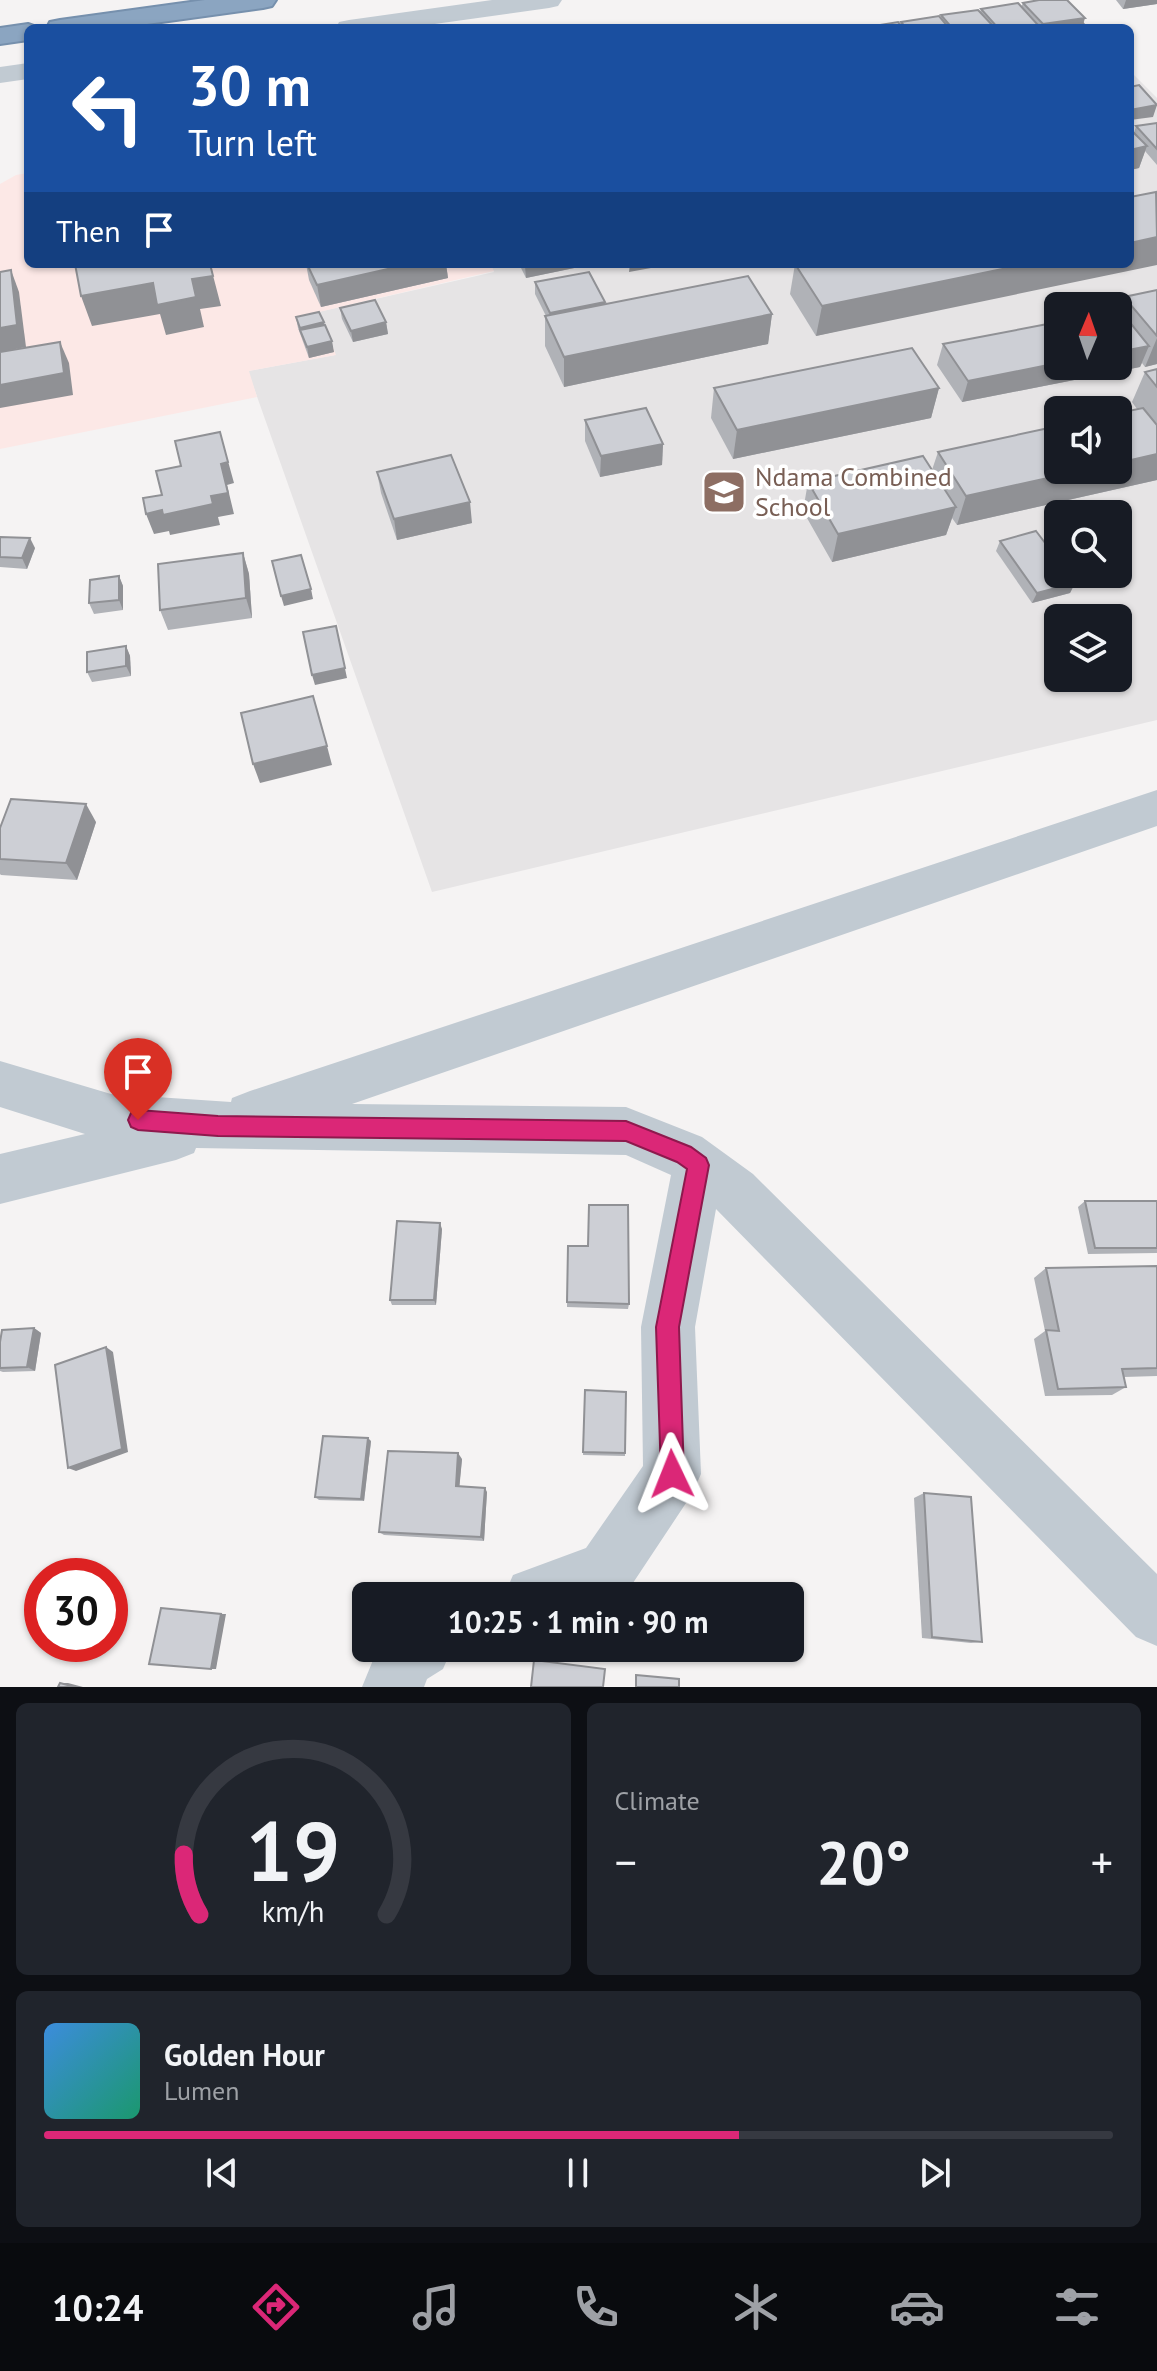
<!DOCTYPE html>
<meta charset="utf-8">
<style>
:root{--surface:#171b24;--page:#20242c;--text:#f1f3f6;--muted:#9ea1a6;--line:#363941;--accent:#db2777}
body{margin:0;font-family:"PT Sans",sans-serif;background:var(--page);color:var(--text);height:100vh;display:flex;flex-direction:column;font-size:30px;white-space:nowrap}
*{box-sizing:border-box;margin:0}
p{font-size:26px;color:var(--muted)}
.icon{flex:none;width:44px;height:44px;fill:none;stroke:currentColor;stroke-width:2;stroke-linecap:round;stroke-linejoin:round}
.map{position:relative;height:1687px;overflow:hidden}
.side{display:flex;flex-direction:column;gap:16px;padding:16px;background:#0d0f14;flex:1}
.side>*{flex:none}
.hud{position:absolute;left:24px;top:24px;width:1110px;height:244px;border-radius:12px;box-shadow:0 2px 6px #0004;background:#1a4fa0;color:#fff;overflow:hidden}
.needle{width:52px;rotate:2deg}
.buttons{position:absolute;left:1044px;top:292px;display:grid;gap:16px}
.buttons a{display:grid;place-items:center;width:88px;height:88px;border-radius:12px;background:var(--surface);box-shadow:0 2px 6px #0004;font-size:40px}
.speed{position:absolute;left:24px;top:1558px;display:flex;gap:16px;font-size:40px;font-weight:700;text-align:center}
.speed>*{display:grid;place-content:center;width:104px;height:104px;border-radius:50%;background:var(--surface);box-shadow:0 2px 6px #0004;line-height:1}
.speed .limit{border:12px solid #d22;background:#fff;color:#111}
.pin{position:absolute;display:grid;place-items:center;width:68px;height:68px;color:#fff;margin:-82px -34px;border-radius:50% 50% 50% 0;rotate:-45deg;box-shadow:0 0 8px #0007}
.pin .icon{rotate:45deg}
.me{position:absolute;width:88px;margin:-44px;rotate:358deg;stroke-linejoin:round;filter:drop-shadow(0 0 6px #0008)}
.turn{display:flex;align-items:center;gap:28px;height:168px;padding:0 32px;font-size:36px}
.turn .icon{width:104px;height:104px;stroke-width:2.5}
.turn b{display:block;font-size:56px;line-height:68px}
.then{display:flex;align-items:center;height:76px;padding:0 32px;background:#0003;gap:16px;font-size:30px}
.big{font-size:60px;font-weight:600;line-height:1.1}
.side .card{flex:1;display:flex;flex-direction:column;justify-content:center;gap:12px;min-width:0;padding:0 28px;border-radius:12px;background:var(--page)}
.side .dial{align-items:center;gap:0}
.dial svg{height:208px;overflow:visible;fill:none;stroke:var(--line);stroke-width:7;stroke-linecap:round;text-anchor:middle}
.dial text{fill:var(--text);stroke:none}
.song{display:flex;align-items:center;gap:24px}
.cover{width:96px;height:96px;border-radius:12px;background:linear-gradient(135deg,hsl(210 70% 55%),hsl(160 70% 35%))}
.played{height:8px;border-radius:4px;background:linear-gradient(90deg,var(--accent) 65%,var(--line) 65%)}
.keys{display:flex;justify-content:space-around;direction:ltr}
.heat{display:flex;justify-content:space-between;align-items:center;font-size:44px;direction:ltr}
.side .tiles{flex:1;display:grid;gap:16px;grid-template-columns:1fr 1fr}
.card:last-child{grid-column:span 2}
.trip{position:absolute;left:352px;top:1582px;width:452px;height:80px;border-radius:12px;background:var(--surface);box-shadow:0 2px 6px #0004;font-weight:600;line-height:80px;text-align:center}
.tab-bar{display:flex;height:128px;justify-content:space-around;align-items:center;background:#090b0e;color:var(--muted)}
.tab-bar .icon{width:56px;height:56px}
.tab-bar .active{color:var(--accent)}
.tab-bar b{font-size:36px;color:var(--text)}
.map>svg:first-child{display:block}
.education{fill:#e6e4e5;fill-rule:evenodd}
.medical{fill:#fce8e6}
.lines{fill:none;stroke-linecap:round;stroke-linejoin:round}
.highway-casing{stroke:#7690ad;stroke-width:4}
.minor{fill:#c1cad2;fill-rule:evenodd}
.highway{fill:#8ba5c1;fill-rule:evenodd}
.wall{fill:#b0b2b7}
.shaded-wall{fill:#909195}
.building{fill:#cdcfd5;stroke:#909195;stroke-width:2}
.route{fill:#db2777;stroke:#8e194d;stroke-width:2}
.labels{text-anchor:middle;stroke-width:7;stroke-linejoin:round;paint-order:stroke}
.education-label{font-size:26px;fill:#785e54;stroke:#fff;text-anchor:start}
</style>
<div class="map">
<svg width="1157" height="1687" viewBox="0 0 1157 1687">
<rect width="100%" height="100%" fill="#f5f3f3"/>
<path class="education" d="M 1130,71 L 1157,98 L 1157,720 L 432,892 L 248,371 L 335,355 L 318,312 L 494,272 L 490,264 L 1130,264 ZM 1058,306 L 1118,306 L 1118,366 L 1058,366 ZM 1058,410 L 1118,410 L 1118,470 L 1058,470 ZM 1058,514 L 1118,514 L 1118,574 L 1058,574 ZM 1058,618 L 1118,618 L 1118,678 L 1058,678 Z"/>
<polygon class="medical" points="28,173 28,264 490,264 494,271 319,312 336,355 249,371 257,397 0,449 0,184 16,175"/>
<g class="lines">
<g class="highway-casing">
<g id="highway">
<polygon points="205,0 276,0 272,6 263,8 118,28 47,28 50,22 60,20"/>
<polygon points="28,24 39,28 28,28 28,40 0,44 0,28"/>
</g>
</g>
<g class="minor">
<polygon points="492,0 562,0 558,6 549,8 406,28 336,28 339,22 349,20"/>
<polygon points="28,63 28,79 0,83 0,67"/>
<polygon points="1157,790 1157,826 352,1104 626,1107 702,1137 753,1174 1157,1574 1157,1646 1136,1637 716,1209 695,1327 701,1474 692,1494 627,1592 617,1596 504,1596 513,1575 586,1548 643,1466 641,1327 671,1175 626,1155 196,1148 194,1153 176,1160 0,1204 0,1154 85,1134 0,1107 0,1061 111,1094 231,1102 232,1098 250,1091"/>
<polygon points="378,1648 452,1648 443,1669 427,1679 424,1687 362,1687"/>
</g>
<use href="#highway" class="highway"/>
</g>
<g class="wall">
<polygon points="1116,0 1157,0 1157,4 1123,9"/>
<polygon points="1023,3 1083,24 1087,28 862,28 900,25 901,22 941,18 941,15 980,12 981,9 1021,7"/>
<polygon points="1157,123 1157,165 1145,151 1139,168 1130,170 1130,129 1134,133 1136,126"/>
<polygon points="306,264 446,264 448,278 321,307 309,280"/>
<polygon points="519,264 579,264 579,267 526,278"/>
<polygon points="795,264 1130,264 816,336 790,294"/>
<polygon points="535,282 605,304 772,314 768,344 564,387 545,346 545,316 546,316 535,294"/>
<polygon points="1157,290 1157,364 1145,367 1142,363 1140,367 962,402 937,365 943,344 1119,310 1124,297"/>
<polygon points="340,308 386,322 388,334 353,342 342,319"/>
<polygon points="296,317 324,322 334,352 309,358 298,328"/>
<polygon points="1157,369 1157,480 957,525 952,518 946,535 832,562 803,511 808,482 932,470 938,452 1137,409 1132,402 1145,372"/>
<polygon points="714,388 939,388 931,418 733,459 711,418"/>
<polygon points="585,420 663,444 662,465 600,477 585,441"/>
<polygon points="377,472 472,523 397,540 381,493"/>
<polygon points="0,537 35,548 27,569 0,567"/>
<polygon points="1000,541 1075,583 1070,593 1032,603 996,551"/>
<polygon points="243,553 249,574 252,618 168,630 160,610"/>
<polygon points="119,576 123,586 123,610 94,614 89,603"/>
<polygon points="126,646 130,656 131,676 92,682 87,672"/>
<polygon points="96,822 77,880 1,875 0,874 0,828"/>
<polygon points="1085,1201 1157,1201 1157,1253 1088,1254 1078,1207"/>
<polygon points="442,1229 436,1305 392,1305 390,1300"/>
<polygon points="568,1246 588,1246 629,1304 628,1309 567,1307"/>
<polygon points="1157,1266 1157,1376 1124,1377 1126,1387 1112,1395 1045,1396 1034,1339 1045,1331 1034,1278 1046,1268"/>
<polygon points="34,1328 41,1333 35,1371 3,1372 0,1371 0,1342"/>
<polygon points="585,1390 625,1453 625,1456 583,1455"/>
<polygon points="371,1441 364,1501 319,1500 315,1497"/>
<polygon points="462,1459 459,1487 487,1492 484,1541 384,1535 379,1532"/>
<polygon points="924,1493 982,1642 971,1643 922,1638 914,1498"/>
</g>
<g class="shaded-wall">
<polygon points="1126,0 1157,0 1157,4 1123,9"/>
<polygon points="1085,18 1082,28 1042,28 1043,24"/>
<polygon points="1157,105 1153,117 1130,120 1130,110"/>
<polygon points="1147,146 1139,168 1130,170 1130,150"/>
<polygon points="1157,237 1157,265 816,336 822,306 1027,264 1130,264 1130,243"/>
<polygon points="210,264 221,306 200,309 204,327 166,335 160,314 92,326 81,296 153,283 192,279"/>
<polygon points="410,264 446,264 448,278 321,307 317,285"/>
<polygon points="537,264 579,264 579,267 526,278 525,266"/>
<polygon points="630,264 673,264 629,272"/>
<polygon points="11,270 19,292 26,347 0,352 0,328"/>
<polygon points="605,302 605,314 550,325 550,313"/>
<polygon points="772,314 768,344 564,387 564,357"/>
<polygon points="324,322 326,334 304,339 300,328"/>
<polygon points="386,322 388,334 353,342 351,331"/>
<polygon points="1157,338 1157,364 1145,367"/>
<polygon points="332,341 334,352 309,358 307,347"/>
<polygon points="60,342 69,363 73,395 0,408 0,385"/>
<polygon points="1149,346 1140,367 962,402 968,381 1058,363 1058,366 1118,366 1118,352"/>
<polygon points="939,388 931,418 733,459 737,430"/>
<polygon points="220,432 234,483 227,485 234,514 218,517 220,525 170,535 169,531 154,534 146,514 211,496 221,464"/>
<polygon points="663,444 662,465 600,477 601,456"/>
<polygon points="1157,454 1157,480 957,525 966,496 1084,470 1118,470 1118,463"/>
<polygon points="470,502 472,523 397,540 394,519"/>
<polygon points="956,507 946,535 832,562 838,534"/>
<polygon points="30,538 35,548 27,569 22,558"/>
<polygon points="243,553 249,574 252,618 246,598"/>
<polygon points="119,576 123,586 123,610 119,600"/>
<polygon points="1075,583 1070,593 1032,603 1037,593"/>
<polygon points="311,589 313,599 284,606 281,596"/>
<polygon points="336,626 347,678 315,685 312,675"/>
<polygon points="126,646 130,656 131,676 126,666"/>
<polygon points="327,746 332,765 260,783 253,764"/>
<polygon points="86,804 96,822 77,880 66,863"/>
<polygon points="440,1223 442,1229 436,1305 434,1300"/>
<polygon points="34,1328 41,1333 35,1371 27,1367"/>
<polygon points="106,1347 113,1352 128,1452 76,1471 68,1468"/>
<polygon points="368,1438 371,1441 364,1501 361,1499"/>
<polygon points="458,1453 462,1459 459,1491 456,1486"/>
<polygon points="485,1488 487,1492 484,1541 481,1537"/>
<polygon points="221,1614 226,1614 216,1669 211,1669"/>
<polygon points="60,1683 68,1683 83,1687 75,1687"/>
</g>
<g class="building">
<polygon points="1039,0 1067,0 1085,18 1043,24 1023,3"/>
<polygon points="1018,3 1038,25 1020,28 998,28 981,9"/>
<polygon points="978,10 995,28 952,28 941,15"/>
<polygon points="939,16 949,28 906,28 901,22"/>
<polygon points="898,22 903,28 862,28"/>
<polygon points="1083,23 1087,28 1056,28"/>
<polygon points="1139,85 1157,105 1130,110 1130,87"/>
<polygon points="1157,123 1157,149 1136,126"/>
<polygon points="1130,129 1147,146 1130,150"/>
<polygon points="1156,192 1157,237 1130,243 1130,197"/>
<polygon points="75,264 210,264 213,276 192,279 196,297 157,305 153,283 81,296"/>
<polygon points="307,264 410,264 317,285"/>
<polygon points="795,264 1027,264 822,306"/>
<polygon points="11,270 17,325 0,328 0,272"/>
<polygon points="589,272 605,302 550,313 535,282"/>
<polygon points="748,276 772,314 564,357 545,316"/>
<polygon points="1157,290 1157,336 1124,297"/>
<polygon points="375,300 386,322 351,331 340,308"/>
<polygon points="1118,310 1120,310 1149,346 1118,352"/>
<polygon points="319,312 324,322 300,328 296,317"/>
<polygon points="1058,322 1058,363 968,381 943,344"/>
<polygon points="325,325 332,341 307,347 300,330"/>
<polygon points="60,342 64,373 0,385 0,352"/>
<polygon points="912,348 939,388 737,430 714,388"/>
<polygon points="1157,369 1157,387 1145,372"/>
<polygon points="646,408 663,444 601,456 585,420"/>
<polygon points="1143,408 1157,425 1157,454 1118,463 1118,413"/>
<polygon points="1058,426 1058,470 1084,470 966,496 938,452"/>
<polygon points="220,432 228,462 221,464 228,493 211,496 213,504 163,515 162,510 146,514 143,498 162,495 156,471 181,466 175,441"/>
<polygon points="451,455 470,502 394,519 377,472"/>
<polygon points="923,456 956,507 838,534 808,482"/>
<polygon points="1036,531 1058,560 1058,574 1068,574 1075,583 1037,593 1000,541"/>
<polygon points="0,537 30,538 22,558 0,557"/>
<polygon points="243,553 246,598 160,610 158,564"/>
<polygon points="301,555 311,589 281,596 272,561"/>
<polygon points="119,576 119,600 89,603 90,580"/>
<polygon points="336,626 345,668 312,675 303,632"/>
<polygon points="126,646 126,666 87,672 87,652"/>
<polygon points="313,696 327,746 253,764 241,713"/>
<polygon points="11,799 86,804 66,863 0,859 0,828"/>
<polygon points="1085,1201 1157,1201 1157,1248 1095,1248"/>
<polygon points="589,1205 628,1205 629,1304 567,1302 568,1246 588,1246"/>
<polygon points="397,1221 440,1223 434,1300 390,1300"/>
<polygon points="1157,1266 1157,1368 1122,1369 1126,1387 1058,1389 1046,1330 1059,1331 1046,1268"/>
<polygon points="34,1328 27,1367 0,1368 0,1342 2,1330"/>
<polygon points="106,1347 122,1449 68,1468 55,1365"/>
<polygon points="585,1390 626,1392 625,1453 583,1452"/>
<polygon points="323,1436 368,1438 361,1499 315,1497"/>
<polygon points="388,1451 458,1453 456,1486 485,1488 481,1537 379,1532"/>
<polygon points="924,1493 971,1497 982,1642 932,1637"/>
<polygon points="161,1608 221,1614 211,1669 149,1664"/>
<polygon points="534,1660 605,1669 603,1687 531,1687"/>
<polygon points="636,1675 679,1679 679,1687 636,1687"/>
<polygon points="60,1683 75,1687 58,1687"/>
</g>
<polygon class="route" points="138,1110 218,1116 626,1121 691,1147 706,1158 709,1165 679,1327 684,1474 681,1482 672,1486 664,1482 661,1474 656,1327 687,1169 677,1162 626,1141 218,1136 138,1130 131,1127 128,1120 131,1113"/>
<defs>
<g id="school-square" transform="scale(2.3)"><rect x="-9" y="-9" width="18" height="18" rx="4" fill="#8d6e63" stroke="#fff"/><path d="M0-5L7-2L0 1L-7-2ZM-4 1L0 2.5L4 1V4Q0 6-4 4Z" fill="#fff"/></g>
</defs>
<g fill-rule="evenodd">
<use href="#school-square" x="724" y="492"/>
</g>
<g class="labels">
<g class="education-label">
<text x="755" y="486">Ndama Combined<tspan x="755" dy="30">School</tspan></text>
</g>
</g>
</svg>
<div class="buttons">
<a><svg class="needle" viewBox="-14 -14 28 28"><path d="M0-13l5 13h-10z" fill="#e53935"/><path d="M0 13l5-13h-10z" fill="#9ea1a6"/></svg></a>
<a><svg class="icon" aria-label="sound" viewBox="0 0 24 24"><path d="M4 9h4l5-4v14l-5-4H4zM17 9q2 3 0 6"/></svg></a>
<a><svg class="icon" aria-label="search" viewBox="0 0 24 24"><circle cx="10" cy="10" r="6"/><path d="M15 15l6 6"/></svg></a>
<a><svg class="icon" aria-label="layers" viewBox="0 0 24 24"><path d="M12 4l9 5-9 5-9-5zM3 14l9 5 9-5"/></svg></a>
</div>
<div class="speed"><div class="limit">30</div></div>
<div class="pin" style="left:138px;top:1120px;background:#d93025"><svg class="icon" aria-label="arrive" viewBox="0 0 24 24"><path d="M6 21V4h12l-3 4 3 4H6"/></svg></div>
<svg class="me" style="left:672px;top:1474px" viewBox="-20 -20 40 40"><path d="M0-17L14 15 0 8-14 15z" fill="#db2777" stroke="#fff" stroke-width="4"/></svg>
<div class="trip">10:25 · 1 min · 90 m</div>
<div class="hud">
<div class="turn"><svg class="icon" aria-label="left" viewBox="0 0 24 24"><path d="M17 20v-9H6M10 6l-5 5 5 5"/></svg><div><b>30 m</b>Turn left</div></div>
<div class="then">Then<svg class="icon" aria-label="arrive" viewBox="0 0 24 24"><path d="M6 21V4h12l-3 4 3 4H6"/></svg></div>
</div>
</div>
<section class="side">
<div class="tiles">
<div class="card dial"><svg viewBox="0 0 100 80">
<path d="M14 69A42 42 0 1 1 86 69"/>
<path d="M14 69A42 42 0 0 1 8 46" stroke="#db2777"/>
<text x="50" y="56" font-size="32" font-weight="700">19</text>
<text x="50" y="72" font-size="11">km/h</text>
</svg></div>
<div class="card"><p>Climate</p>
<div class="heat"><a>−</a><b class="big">20°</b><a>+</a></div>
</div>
<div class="card">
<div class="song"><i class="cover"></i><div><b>Golden Hour</b><p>Lumen</p></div></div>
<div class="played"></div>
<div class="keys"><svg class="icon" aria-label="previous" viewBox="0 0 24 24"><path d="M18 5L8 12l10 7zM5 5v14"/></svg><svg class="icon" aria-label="pause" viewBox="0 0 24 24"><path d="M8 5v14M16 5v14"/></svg><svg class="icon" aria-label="next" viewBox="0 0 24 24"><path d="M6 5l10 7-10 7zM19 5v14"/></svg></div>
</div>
</div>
</section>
<nav class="tab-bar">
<b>10:24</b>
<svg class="icon active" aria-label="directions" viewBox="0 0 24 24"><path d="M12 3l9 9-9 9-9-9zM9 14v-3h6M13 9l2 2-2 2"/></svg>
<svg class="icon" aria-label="music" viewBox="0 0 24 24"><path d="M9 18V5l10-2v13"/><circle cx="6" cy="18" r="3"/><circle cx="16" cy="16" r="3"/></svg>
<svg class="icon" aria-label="phone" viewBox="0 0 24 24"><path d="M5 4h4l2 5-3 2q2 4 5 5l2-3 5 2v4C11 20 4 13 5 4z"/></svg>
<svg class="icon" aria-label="climate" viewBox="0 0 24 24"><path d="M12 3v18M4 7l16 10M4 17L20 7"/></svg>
<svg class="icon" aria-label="car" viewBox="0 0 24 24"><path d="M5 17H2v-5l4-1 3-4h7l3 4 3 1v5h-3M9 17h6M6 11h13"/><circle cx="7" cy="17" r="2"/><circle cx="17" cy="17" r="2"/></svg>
<svg class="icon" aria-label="filters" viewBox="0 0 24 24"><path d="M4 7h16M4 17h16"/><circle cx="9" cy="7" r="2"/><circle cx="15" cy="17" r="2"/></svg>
</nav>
